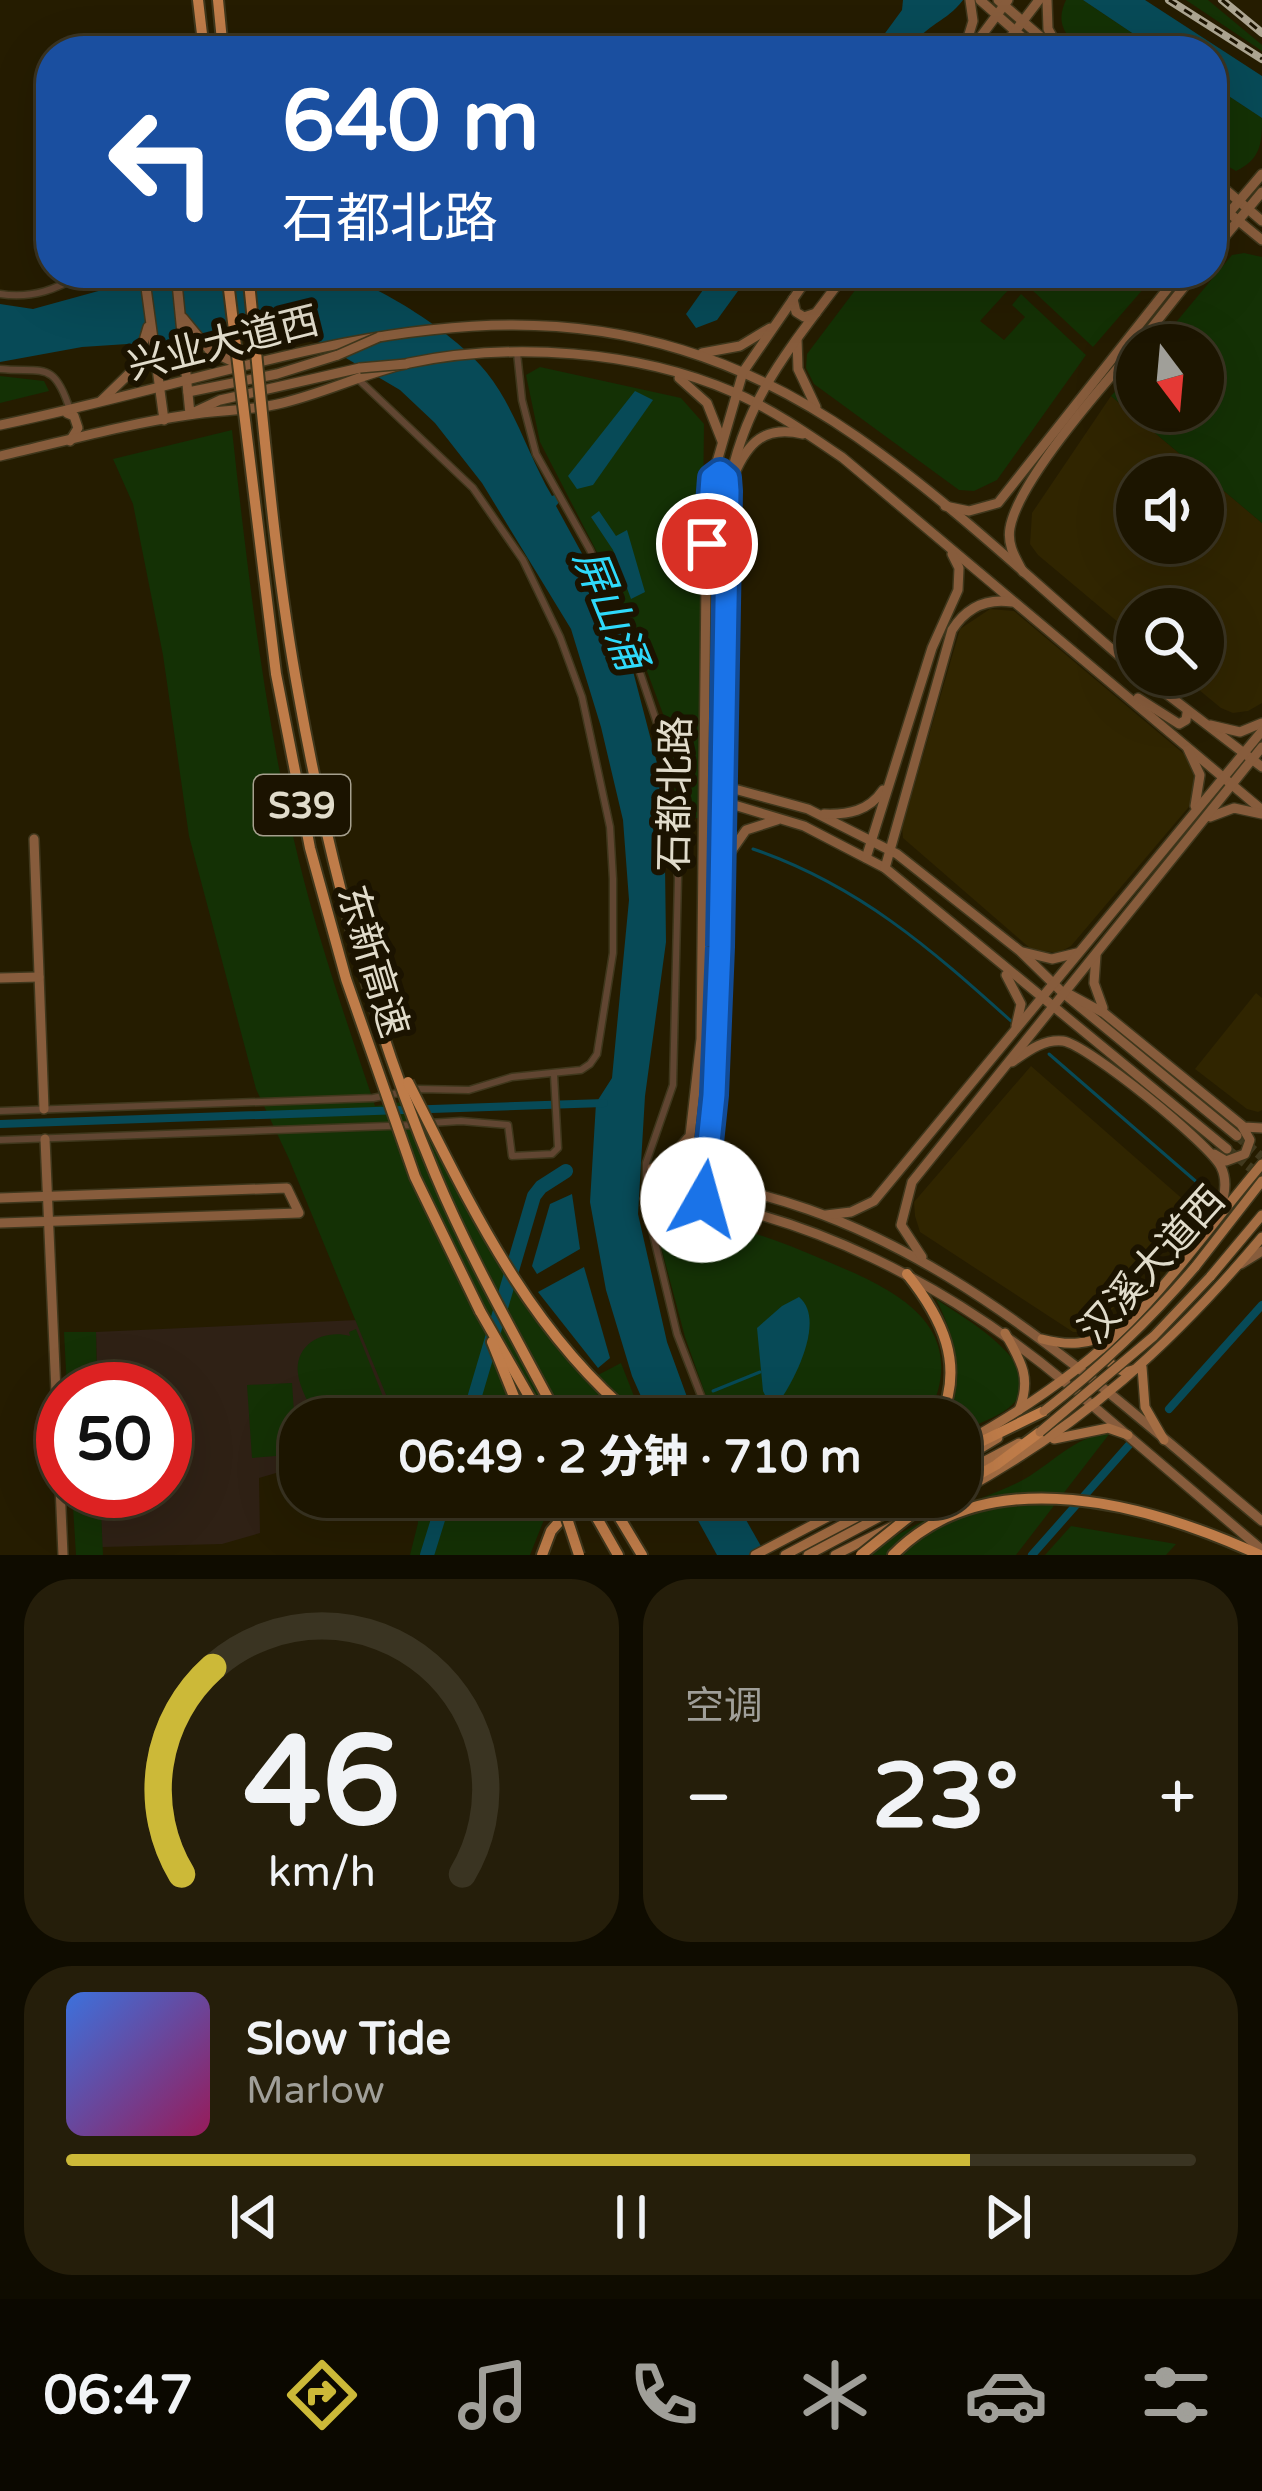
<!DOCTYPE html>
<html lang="zh">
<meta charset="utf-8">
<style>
:root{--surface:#1c1500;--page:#251e0a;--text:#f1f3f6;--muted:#a09f99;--line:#3a3422;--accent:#ccb938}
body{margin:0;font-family:"Varela Round","Noto Sans SC",sans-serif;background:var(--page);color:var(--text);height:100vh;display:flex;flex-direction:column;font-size:45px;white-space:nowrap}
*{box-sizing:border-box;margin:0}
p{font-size:39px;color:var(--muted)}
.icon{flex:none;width:66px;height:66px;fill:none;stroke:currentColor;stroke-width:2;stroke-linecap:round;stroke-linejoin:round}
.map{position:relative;height:1555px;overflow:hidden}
.side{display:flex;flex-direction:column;gap:24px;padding:24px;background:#0f0c00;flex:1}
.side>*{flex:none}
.banner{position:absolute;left:36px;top:36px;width:1191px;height:252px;border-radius:48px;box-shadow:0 12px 48px #0002,0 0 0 3px var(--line);background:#1a4fa0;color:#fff;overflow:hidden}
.needle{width:78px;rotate:164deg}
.buttons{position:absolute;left:1116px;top:324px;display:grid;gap:24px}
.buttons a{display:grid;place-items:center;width:108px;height:108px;border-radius:50%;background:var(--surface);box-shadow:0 12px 48px #0002,0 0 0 3px var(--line);font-size:60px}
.speed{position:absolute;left:36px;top:1362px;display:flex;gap:24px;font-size:60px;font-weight:700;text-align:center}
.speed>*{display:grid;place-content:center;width:156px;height:156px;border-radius:50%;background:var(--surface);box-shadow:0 12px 48px #0002,0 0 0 3px var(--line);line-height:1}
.speed .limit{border:18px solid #d22;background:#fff;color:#111}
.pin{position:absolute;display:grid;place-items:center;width:102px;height:102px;color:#fff;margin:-51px;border:6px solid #fff;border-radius:50%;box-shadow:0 3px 12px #0007}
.me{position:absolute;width:132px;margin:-66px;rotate:7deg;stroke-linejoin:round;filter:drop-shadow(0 0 9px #0008)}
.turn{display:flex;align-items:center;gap:42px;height:252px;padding:0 48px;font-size:54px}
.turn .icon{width:156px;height:156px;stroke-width:2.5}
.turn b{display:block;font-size:84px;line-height:102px}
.big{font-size:90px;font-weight:800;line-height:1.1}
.side .tile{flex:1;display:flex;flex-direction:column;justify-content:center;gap:18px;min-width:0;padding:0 42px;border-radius:48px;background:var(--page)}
.side .dial{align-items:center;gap:0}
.dial svg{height:312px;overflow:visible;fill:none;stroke:var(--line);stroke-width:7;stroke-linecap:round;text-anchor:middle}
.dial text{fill:var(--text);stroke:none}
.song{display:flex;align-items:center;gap:36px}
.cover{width:144px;height:144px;border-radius:18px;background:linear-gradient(135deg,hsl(220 70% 55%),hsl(330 70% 35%))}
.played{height:12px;border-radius:6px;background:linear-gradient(90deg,var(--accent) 80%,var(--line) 80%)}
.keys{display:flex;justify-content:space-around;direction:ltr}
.heat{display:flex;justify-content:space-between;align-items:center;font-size:66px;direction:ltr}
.side .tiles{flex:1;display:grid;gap:24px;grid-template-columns:1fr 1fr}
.tile:last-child{grid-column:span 2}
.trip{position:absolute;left:279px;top:1398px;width:702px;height:120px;border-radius:48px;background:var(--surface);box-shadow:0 12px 48px #0002,0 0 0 3px var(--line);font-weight:800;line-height:120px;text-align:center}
.dock{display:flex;height:192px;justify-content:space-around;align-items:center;background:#0b0800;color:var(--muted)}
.dock .icon{width:84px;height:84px}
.dock .selected{color:var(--accent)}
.dock b{font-size:54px;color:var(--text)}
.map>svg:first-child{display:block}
.built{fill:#302500;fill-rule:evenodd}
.education{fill:#2f2115}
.green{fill:#143105}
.water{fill:#074a57}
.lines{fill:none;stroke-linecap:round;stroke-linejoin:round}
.stream{stroke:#074a57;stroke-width:3}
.canal{stroke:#074a57;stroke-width:8}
.river{stroke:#074a57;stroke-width:14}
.secondary-tunnel{stroke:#41391e;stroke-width:9;stroke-dasharray:9 4.5;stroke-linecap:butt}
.street-casing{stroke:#3f371c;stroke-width:9}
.secondary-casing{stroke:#3f371c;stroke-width:12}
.primary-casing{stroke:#3f371c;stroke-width:12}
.highway-casing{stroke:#3f371c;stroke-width:14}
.street{stroke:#614632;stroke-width:6}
.secondary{stroke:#875c3c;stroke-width:9}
.primary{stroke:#a46d43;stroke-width:9}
.highway{stroke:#bf7c49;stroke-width:10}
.rail-casing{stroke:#aca591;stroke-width:8}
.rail{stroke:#1b1300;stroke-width:3;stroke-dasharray:9;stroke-linecap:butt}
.secondary-bridge-casing{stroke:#3f371c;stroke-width:12;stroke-linecap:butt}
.primary-bridge-casing{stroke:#3f371c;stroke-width:12;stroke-linecap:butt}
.highway-bridge-casing{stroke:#3f371c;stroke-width:14;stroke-linecap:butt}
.secondary-bridge{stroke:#875c3c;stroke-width:9}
.primary-bridge{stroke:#a46d43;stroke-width:9}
.highway-bridge{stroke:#bf7c49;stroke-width:10}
.route-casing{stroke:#114b97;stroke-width:30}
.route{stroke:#1a73e8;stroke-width:21}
.labels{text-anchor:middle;stroke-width:12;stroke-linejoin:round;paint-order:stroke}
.shield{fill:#1b1300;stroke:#a6a08e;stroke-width:3}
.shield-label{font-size:36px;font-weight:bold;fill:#e1dccb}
.street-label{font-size:39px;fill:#e1dccb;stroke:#1b1300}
.water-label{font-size:42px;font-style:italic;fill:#2fdafb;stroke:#1b1300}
</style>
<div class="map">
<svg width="1262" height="1555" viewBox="0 0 1262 1555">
<rect width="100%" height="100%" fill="#251c00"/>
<g class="built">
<path d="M 1111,396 L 1262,523 L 1262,703 L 1248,711 L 1233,713 L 1221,708 L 1181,675 L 1203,675 L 1203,609 L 1137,609 L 1137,638 L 1038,555 L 1030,544 L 1032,513 ZM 1137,477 L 1203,477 L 1203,543 L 1137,543 Z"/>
<polygon points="990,609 1014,611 1184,754 1194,768 1193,802 1071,946 1058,953 1031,949 903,838 902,828 960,629"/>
<polygon points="1256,993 1262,998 1262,1110 1258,1112 1247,1109 1195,1069"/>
<polygon points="1031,1066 1194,1209 1098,1327 1085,1332 1073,1332 920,1232 915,1216 914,1202"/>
</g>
<polygon class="education" points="358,1320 396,1419 300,1419 300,1466 259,1478 260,1533 222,1544 102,1547 100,1491 165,1491 165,1389 97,1389 96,1332"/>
<g class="green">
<path d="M 1066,0 L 1083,0 L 1159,51 L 1082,51 C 1065,35 1055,23 1066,0 Z"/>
<polygon points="1186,0 1208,0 1262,45 1262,51"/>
<path d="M 1212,85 L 1262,118 C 1262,143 1261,159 1236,171 L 1212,157 Z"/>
<polygon points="1244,253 1262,257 1262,523 1111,396 1137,368 1137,411 1203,411 1203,345 1157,345 1232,255"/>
<polygon points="868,273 1011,273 1011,287 980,321 1004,340 1025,317 1012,305 1021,294 1086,355 997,480 974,491 959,490 814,384 806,368 807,354"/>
<polygon points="1042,273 1157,273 1093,347 1030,288"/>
<polygon points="540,367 681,398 704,424 699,818 679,819 663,714 617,591 540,442 526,375"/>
<polygon points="0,376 44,381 49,391 0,403"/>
<path d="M 232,430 C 247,567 263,702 293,836 C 314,928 345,1017 375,1106 L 423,1099 C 449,1155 474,1214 509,1266 C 536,1305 567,1340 598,1375 L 621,1363 L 643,1419 L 396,1419 L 289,1159 L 256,1089 L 189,836 L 163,655 L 133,504 L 113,459 Z"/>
<path d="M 653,1217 C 725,1221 758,1232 824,1260 C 896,1290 974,1325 927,1419 L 714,1419 L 685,1337 Z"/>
<path d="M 936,1299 C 965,1319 1064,1373 1003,1412 C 990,1420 974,1425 960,1432 L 960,1419 L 946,1419 C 967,1379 955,1337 936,1299 Z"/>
<path d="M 356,1329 L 392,1419 L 316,1419 C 310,1405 300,1389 298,1374 C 294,1343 325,1329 350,1336 L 349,1332 Z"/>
<polygon points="64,1332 96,1332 97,1389 67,1389"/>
<polygon points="292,1383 295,1426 300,1426 300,1454 252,1458 247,1385"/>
<path d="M 1110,1433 L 1016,1555 L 863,1555 C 888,1541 912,1525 939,1514 C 965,1503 993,1495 1019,1482 C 1049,1467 1074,1435 1110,1433 Z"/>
<polygon points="72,1491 100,1491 103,1555 76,1555"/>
<polygon points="416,1497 553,1497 530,1555 410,1555 418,1523"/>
<polygon points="1071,1526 1176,1544 1166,1555 1045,1555"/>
</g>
<g class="water">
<path d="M 903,0 L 963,0 C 946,23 927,22 909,51 L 872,51 L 902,10 Z"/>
<polygon points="1083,0 1145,0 1262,76 1262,118 1212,85 1212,51 1159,51"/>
<path d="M 258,273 C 282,273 308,270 332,274 C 376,281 460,337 487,373 C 515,408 529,457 552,496 L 557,494 L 560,501 L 556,506 L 621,625 L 664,790 L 666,942 L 645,1096 L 638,1214 L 667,1342 L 695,1419 L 651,1419 L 632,1376 L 606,1290 L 590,1202 L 596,1103 L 612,1078 L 629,900 L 623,820 L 601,727 L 571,629 L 482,483 L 435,423 L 400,390 L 312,338 L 294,333 L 82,347 L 0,362 L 0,304 L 33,309 L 113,287 Z"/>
<polygon points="715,273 751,273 717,320 696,328 686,314"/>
<polygon points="635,391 653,400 593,485 577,489 568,476"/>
<polygon points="599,511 616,536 627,530 645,592 631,599 613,550 591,517"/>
<polygon points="572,1194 580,1249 537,1274 532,1266 550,1204"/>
<polygon points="584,1267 610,1358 598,1368 538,1292"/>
<path d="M 799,1297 C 826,1319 795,1380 778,1403 L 769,1403 L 763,1391 L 757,1328 L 782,1306 Z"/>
<polygon points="685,1497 733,1497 766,1555 717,1555"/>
</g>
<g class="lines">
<g class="stream">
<path d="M 753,849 C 858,885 930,948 1011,1021"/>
<polyline points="1049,1054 1207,1191"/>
<polyline points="713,1391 760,1372"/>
</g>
<g class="canal">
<polyline points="0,1124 604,1103"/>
<polyline points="1169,1409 1262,1305"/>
<polyline points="1032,1555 1129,1445"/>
</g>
<g class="river">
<polyline points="468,1419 534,1196 541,1187 566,1171"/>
<polyline points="427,1555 445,1497"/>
</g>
<g class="secondary-tunnel">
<polyline points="1237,1136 1262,1157"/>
<polyline points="1227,1149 1262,1177"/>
</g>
<g class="street-casing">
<g id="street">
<path d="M 0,294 C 34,299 56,289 85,273"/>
<polyline points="517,353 522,400 536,454 590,550 625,628 659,729 667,770 678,878 673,1085 646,1163 646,1205 677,1334 710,1419"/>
<path d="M 0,369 C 44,373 54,360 70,410"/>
<polyline points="0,1111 373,1098 419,1089 469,1090 512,1077 581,1070 590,1064 597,1054 613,953 613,879 610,827 582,697 560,637 523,560 473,488 358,379"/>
<polyline points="429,1123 461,1121 508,1125 512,1156 552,1154 558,1148 554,1075"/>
<polyline points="0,1140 416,1125"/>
</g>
</g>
<g class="secondary-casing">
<g id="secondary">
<polyline points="980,0 1038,51"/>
<polyline points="998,0 1057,51"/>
<polyline points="1047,0 1048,29 1058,47"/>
<polyline points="964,51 973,21 970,0"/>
<polyline points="970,51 1008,0"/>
<polyline points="1000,51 1039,0"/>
<polyline points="1212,178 1262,221"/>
<polyline points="1212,199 1262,240"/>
<polyline points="1212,233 1262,174"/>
<polyline points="1212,252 1262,192"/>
<polyline points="144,273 164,420"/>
<polyline points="176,273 190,414 220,400 360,368"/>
<polyline points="793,299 796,312 804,317 816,313"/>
<polyline points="183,318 210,351 242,366"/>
<polyline points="797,339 798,369 816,407"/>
<polyline points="1138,345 1195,273"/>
<polyline points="702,353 740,346 770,328"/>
<polyline points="679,378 707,403 722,441"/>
<polyline points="188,392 277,374 338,355"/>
<polyline points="101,401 136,367 148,327"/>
<polyline points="67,413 74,416 78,428 70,441"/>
<path d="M 0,425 C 313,360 560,231 857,437 C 956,506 1045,593 1137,671"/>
<path d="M 0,456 C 62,442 125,424 188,415 C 218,410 248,411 278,404 C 323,394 364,373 409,363 C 512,342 636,350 733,392 C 772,409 808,434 843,458 L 1262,810"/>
<path d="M 734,475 C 748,442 765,425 803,434"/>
<polyline points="945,506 969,511 998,503 1180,273"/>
<path d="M 1023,572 C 1015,557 1007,545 1010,528 C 1018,481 1104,384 1137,346"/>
<polyline points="1142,675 1262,767"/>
<polyline points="1138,698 1179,724 1186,720 1187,713"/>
<polyline points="1210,725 1240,732 1262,723"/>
<polyline points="1188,749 1200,775 1195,806"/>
<polyline points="705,781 808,809 897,854 1020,951 1062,992 1237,1136"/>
<polyline points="721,801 804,826 885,868 1227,1149"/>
<path d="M 824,814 C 848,815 869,811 883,790"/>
<polyline points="1210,817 1234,808 1262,814"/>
<polyline points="34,839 44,1109"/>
<polyline points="866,858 932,648 958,590 959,568 952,554"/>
<polyline points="723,863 746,830 777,820"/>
<path d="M 885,868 L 952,630 C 966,608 986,598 1012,602"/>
<polyline points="1023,952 1052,959 1077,953"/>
<polyline points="1096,955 1094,983 1103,1008"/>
<polyline points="1006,975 1021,1004 1016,1026"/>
<polyline points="0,978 39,977"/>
<polyline points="1067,993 1104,1013 1244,1127 1262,1128"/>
<path d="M 1012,1062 C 1028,1051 1043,1039 1063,1041 C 1087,1044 1210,1144 1221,1167 C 1228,1181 1224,1199 1219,1212"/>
<polyline points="45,1139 63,1555"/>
<polyline points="713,1141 728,1172 747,1190"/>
<polyline points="1214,1154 1226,1161 1245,1154 1250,1140 1242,1126"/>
<polyline points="652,1168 668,1161 688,1138"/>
<path d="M 652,1177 C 901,1193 1080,1370 1262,1521"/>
<path d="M 653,1194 C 805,1210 950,1286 1066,1383"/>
<polyline points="683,1197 701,1039 706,581 712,479 743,372 811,273"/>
<polyline points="0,1198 287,1188 299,1213 0,1223"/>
<path d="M 703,1200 L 713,1102 L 720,947 L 728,491 C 744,398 792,346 846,273"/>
<polyline points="826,1215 851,1212 874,1201 1262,731"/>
<polyline points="922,1257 901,1225 912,1182 1262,747"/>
<polyline points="1241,1264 1262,1251"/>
<polyline points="1079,1394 1262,1550"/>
</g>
</g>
<g class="primary-casing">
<g id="primary">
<polyline points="1195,1267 1262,1181"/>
<polyline points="1210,1277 1262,1215"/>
<path d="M 1005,1333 C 1021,1361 1032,1378 1019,1410"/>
<path d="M 1042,1339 C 1068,1346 1089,1345 1113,1332"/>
<path d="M 1110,1340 C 1105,1357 1107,1366 1125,1372 L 1136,1369"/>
<polyline points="1142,1367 1145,1407 1164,1440"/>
<polyline points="1054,1439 1108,1428 1128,1435"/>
<path d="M 960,1445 C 1020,1412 1076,1375 1125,1327 C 1175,1277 1216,1218 1262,1164"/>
<polyline points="960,1461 998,1438"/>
<polyline points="960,1474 1019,1443"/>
<path d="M 960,1492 C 1083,1425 1172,1344 1262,1237"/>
<polyline points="926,1510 950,1497"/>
<polyline points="755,1555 866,1497"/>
<polyline points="785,1555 895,1497"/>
<polyline points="808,1555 917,1497"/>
<polyline points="835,1555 895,1525"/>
</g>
</g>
<g class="highway-casing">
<g id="highway">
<polyline points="198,0 204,51"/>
<polyline points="218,0 223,51"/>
<path d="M 907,1274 C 942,1318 965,1364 940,1419"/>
<polyline points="480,1311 542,1419"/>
<polyline points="492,1342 523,1419"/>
<polyline points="960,1452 1044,1411"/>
<polyline points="960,1485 996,1465 1040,1432"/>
<polyline points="585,1497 618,1555"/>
<polyline points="607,1497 642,1555"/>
<polyline points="916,1511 938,1497"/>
<polyline points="542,1555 551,1531 581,1497"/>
<path d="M 893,1555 C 989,1457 1153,1506 1260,1555"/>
</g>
</g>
<use href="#street" class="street"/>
<use href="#secondary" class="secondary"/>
<use href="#primary" class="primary"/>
<use href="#highway" class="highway"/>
<g class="rail-casing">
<g id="rail">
<polyline points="1169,0 1262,59"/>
<polyline points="1222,0 1262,33"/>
</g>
</g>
<use href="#rail" class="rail"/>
<g class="secondary-bridge-casing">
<g id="secondary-bridge">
<polyline points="338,355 379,337"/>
<polyline points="360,368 406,364"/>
</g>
</g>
<g class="primary-bridge-casing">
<g id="primary-bridge">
<path d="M 1044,1411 C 1101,1367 1149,1321 1195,1267"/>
<polyline points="1040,1432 1154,1336 1210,1277"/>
</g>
</g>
<g class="highway-bridge-casing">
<g id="highway-bridge">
<polyline points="227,273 276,674 310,848 346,979 415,1177 480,1311"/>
<path d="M 248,273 C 263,414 273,557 299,697 C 328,859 372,1024 436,1176 C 471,1260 517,1339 559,1419"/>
<path d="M 408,1082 C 470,1204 527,1329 636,1419"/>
<polyline points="560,1497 579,1555"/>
<polyline points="861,1555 916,1511"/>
</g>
</g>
<use href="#secondary-bridge" class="secondary-bridge"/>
<use href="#primary-bridge" class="primary-bridge"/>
<use href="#highway-bridge" class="highway-bridge"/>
</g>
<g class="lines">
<g class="route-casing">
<polyline id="route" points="703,1200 714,1095 720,947 728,491 727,478 720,472 712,478 707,544"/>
</g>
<use href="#route" class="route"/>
</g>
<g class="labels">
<rect class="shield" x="254" y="775" width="96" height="60" rx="9"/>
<g class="shield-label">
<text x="302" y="818">S39</text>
</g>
<g class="street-label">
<text transform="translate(223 342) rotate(-14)" y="14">兴业大道西</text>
<text transform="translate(674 794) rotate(-89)" y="14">石都北路</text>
<text transform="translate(374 961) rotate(73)" y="14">东新高速</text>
<text transform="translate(1151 1264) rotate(-48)" y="14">汉溪大道西</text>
</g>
<g class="water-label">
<text transform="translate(611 609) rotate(68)" y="15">屏山涌</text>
</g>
</g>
</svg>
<div class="buttons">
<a><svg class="needle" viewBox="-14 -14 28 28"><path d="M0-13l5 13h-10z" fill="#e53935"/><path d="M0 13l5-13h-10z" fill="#a09f99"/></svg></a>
<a><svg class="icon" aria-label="sound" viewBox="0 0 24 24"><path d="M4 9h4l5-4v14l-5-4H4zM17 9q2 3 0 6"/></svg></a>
<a><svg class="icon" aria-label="search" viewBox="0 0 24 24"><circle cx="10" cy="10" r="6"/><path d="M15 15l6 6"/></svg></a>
</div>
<div class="speed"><div class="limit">50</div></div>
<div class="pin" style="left:707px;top:544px;background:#d93025"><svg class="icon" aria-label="arrive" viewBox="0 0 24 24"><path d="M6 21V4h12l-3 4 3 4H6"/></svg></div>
<svg class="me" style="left:703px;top:1200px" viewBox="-20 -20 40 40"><circle r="19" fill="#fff"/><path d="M0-13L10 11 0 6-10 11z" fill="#1a73e8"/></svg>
<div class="trip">06:49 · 2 分钟 · 710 m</div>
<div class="banner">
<div class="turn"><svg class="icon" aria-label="left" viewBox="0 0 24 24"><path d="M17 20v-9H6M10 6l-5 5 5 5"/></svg><div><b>640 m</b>石都北路</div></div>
</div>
</div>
<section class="side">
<div class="tiles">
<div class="tile dial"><svg viewBox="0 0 100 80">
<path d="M14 69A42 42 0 1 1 86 69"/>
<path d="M14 69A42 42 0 0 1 22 16" stroke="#ccb938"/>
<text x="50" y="56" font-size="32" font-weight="700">46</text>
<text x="50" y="72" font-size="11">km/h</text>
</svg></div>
<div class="tile"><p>空调</p>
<div class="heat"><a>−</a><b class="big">23°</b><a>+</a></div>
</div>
<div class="tile">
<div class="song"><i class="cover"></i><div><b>Slow Tide</b><p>Marlow</p></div></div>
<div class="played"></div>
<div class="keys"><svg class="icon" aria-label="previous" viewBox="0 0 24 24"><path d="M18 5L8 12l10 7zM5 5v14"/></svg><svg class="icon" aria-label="pause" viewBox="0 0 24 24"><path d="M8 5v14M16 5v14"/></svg><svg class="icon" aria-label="next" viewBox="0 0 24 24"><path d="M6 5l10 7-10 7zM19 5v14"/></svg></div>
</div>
</div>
</section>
<nav class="dock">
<b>06:47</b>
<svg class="icon selected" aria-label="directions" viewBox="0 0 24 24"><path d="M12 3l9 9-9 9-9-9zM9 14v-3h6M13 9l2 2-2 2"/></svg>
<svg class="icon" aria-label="music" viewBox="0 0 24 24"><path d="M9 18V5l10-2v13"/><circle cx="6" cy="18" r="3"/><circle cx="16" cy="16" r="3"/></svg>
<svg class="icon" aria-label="phone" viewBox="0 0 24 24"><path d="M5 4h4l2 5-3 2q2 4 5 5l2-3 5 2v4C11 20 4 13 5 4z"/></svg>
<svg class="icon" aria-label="climate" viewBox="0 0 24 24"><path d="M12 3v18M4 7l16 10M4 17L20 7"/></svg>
<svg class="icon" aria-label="car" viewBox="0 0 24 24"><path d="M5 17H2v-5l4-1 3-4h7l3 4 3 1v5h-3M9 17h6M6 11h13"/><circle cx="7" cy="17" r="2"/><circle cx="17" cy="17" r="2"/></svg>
<svg class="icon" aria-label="filters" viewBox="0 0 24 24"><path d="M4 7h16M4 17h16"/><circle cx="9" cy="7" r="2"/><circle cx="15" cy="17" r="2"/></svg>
</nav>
